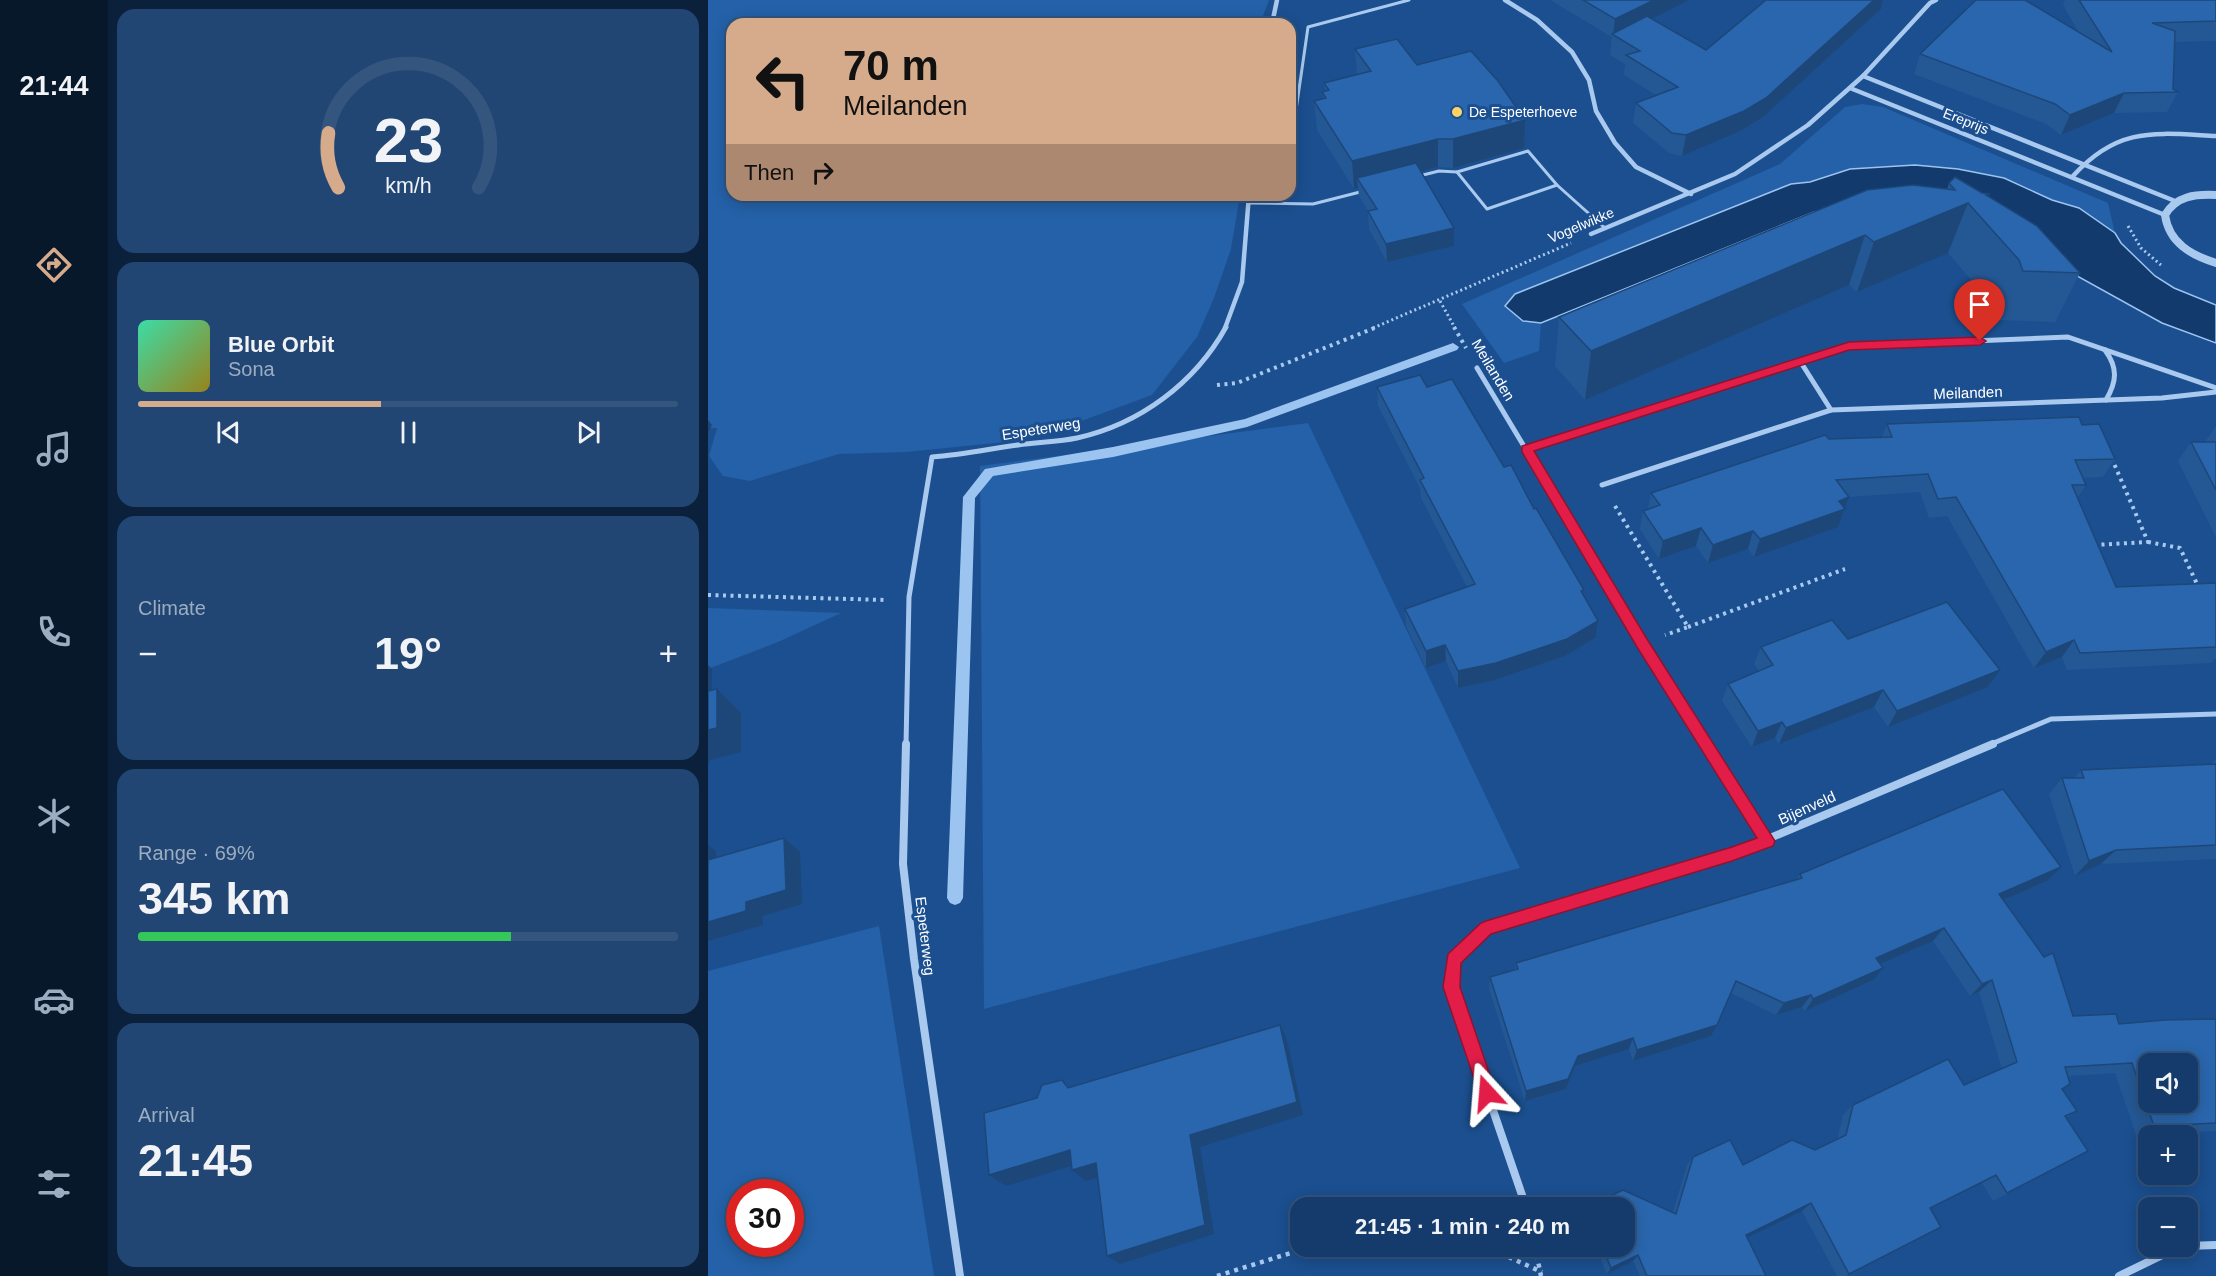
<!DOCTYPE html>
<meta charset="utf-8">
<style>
:root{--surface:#143b6b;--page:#214673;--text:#f1f3f6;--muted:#9dadc1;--line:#33557e;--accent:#d6ab8b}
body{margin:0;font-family:Arial,sans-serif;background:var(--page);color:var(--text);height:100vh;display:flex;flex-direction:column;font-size:22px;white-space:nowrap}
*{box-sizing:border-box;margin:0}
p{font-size:20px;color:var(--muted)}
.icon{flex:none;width:33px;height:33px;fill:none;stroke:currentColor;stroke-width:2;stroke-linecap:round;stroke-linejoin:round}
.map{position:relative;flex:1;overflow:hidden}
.details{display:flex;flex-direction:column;gap:9px;padding:9px;background:#0b203b;width:600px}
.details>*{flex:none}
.top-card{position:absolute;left:18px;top:18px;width:570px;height:183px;border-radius:18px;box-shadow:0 3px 15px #0003,0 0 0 2px var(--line);background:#d6ab8b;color:#111;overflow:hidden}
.fabs{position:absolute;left:1430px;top:1053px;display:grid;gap:12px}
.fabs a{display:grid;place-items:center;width:60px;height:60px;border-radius:12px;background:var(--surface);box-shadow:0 3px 15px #0003,0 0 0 2px var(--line);font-size:30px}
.speed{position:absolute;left:18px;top:1179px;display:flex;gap:12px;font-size:30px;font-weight:700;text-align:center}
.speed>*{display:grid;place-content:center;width:78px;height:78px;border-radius:50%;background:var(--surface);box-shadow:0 3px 15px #0003,0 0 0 2px var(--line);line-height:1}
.speed .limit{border:9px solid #d22;background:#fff;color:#111}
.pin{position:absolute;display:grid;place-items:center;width:51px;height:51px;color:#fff;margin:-62px -26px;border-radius:50% 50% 50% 0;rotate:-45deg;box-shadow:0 0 6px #0007}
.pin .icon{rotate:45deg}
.me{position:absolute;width:66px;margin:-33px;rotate:341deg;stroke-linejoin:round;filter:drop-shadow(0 0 4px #0008)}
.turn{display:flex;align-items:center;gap:21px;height:126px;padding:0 18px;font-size:27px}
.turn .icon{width:78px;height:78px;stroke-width:2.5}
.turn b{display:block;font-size:42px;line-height:51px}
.then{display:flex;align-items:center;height:57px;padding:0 18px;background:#0003;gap:12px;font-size:22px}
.big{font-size:45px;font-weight:700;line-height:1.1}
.details .card{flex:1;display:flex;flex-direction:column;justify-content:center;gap:9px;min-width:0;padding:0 21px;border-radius:18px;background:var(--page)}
.details .dial{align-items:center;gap:0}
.dial svg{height:156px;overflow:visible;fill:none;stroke:var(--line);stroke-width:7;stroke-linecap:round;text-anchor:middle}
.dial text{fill:var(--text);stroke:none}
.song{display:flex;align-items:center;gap:18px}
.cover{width:72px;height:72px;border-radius:9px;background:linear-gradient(135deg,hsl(160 70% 55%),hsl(50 70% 35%))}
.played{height:6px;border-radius:3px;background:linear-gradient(90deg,var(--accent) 45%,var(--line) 45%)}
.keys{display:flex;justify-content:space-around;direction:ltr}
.heat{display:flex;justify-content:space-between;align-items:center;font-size:33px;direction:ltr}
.charge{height:9px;border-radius:4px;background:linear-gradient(90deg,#34c759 69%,var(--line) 0)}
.trip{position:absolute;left:582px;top:1197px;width:345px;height:60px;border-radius:18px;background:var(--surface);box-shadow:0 3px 15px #0003,0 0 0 2px var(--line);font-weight:700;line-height:60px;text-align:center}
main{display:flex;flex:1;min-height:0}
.menu{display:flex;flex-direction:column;width:108px;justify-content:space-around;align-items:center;background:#08182b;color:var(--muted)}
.menu .icon{width:42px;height:42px}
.menu .current{color:var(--accent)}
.menu b{font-size:27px;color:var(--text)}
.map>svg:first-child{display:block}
.green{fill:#2461a8;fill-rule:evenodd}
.water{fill:#123a6d;stroke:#9cc4f0;stroke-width:1.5}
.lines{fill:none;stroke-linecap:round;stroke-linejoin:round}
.stream{fill:#9cc4f0;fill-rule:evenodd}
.path-far2{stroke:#a9c9ee;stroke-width:3;stroke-dasharray:2 3;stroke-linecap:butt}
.path-far1{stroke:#a9c9ee;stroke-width:4;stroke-dasharray:3 4.5;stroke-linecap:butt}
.path{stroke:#a9c9ee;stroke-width:4.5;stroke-dasharray:4 5;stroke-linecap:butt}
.service{stroke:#a9c9ee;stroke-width:3}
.minor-far2{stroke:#a9c9ee;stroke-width:4.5}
.minor-far1{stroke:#a9c9ee;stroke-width:5}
.minor{stroke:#a9c9ee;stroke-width:8}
.tertiary{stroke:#a9c9ee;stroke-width:8}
.wall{fill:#245895}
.shaded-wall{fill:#1d4779}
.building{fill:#2a66ad;stroke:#1d4779;stroke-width:1.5;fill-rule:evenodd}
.route{fill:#e11d48;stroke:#92132f;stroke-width:1.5}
.poi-dot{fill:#ffd166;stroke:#1b4f8f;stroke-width:2}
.labels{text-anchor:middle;stroke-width:6;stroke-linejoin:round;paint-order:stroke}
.far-poi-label{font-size:14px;fill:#fff;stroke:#1b4f8f;text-anchor:start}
.far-street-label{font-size:14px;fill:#fff;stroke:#1b4f8f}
.street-label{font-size:15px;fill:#fff;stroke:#1b4f8f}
</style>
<main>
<nav class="menu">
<b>21:44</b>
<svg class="icon current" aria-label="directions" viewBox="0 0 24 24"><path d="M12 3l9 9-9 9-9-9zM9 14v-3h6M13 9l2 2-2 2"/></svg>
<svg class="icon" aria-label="music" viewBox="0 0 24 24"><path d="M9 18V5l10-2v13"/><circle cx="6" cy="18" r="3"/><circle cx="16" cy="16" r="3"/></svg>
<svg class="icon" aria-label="phone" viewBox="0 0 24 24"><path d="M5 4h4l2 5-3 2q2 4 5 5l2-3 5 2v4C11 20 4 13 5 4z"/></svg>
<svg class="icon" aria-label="climate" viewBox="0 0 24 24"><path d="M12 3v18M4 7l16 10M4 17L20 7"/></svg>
<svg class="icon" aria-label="car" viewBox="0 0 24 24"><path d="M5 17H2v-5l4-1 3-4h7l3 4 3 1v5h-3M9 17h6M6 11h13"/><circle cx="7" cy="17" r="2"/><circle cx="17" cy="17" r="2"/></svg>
<svg class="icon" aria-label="filters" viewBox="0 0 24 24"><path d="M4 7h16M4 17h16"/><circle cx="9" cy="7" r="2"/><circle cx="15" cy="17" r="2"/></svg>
</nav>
<section class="details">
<div class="card dial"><svg viewBox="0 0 100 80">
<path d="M14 69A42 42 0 1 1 86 69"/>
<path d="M14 69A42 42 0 0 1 9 41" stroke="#d6ab8b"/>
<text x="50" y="56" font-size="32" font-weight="700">23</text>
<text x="50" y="72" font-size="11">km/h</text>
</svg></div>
<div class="card">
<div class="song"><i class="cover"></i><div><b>Blue Orbit</b><p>Sona</p></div></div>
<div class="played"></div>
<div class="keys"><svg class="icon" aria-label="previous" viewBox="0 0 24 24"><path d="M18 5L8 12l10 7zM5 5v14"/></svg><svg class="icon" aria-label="pause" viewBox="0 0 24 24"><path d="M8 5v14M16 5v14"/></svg><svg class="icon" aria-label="next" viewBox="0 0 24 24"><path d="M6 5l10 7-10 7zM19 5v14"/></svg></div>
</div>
<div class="card"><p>Climate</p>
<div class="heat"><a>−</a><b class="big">19°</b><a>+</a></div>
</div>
<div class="card"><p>Range · 69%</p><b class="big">345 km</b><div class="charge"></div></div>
<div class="card"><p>Arrival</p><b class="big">21:45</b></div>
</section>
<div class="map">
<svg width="1508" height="1276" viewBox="0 0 1508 1276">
<rect width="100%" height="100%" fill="#1b4f8f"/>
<g class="green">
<polygon points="0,0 561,0 552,24 24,24 24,195 532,195 523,249 506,298 489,337 444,395 349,430 306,441 199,452 131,454 42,481 15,476 1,456 9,428 0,428"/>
<polygon points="1154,104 1175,107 1400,203 1407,233 1371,208 1344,200 1296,178 1250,169 1207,165 1142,169 1102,182 1083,184 815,321 833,323 831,351 796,363 754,304 1072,164 1137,107"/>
<polygon points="600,423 812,868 276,1009 272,466"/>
<polygon points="0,608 133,613 70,642 0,669"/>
<path d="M 171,926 L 226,1276 L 0,1276 L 0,971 ZM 82,1192 L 82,1244 L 32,1244 L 32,1192 Z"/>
</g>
<polygon class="water" points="1207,165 1250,169 1296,178 1344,200 1371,208 1407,233 1413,243 1447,276 1466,288 1508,305 1508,343 1454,323 1288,231 1247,217 1158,204 1106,212 833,323 815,321 797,306 807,294 1083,184 1102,182 1142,169"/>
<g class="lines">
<polygon class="stream" points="745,343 751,347 749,350 539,427 405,457 285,476 267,498 255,898 252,903 247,905 242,903 239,898 255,497 277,469 405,447 537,419"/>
<g class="path-far2">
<polyline points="1420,226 1433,248 1453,265"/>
<polyline points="732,301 747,328"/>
<polyline points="665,328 863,243"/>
</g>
<g class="path-far1">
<polyline points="746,327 758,348"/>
<polyline points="509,385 529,383 669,327"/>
<polyline points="907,506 980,627 957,635"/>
<polyline points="1440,542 1472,548 1490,586"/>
<polyline points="1386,545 1440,542 1404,459"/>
<polyline points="0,595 177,600"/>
<polyline points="980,627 1137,569"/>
</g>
<g class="path">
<polyline points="776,1246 834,1272"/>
<polyline points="827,1246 833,1276"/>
<polyline points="509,1276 605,1246"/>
</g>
<g class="service">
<polyline points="582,131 585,131 600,27 701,0"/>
<polygon points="820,151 849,185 779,209 749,172"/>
<polyline points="711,176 731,171 749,172"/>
<polyline points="849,185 897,228"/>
<polyline points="540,203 605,204 656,191"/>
</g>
<g class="minor-far2">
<polyline points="797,0 829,20 864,52 881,80 888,111 907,143 928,167 983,194"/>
<polyline points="564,24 569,0"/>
<polyline points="1155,76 1467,201"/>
<polyline points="1142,88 1457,215"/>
<path d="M 1365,176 C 1410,126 1447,133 1508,136"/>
<polyline points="883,234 1027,174 1100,125 1155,76 1222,3 1228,0"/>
<polyline points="517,328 534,282 541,195"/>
</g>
<g class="minor-far1">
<path d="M 1397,350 C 1410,368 1409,381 1398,400"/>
<polyline points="1092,361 1123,410"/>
<polyline points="769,368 934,643 999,745"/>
<polyline points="818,449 1141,346 1360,337 1508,388"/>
<polyline points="894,485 1123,410 1454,398 1508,392"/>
<path d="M 198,745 L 201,597 L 224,457 C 253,455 281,449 310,445 C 330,442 350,442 369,438 C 432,424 487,383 518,327"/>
<polyline points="1281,745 1343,719 1508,714"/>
</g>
<g class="minor">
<polyline points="198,744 195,864 206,959 252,1276"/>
<polyline points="998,744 1059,841"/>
<polyline points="815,1198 743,987 745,960 779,928 1024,854 1285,744"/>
<polyline points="1479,1246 1508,1245"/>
<polyline points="1411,1276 1473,1246"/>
</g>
<path class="tertiary" d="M 1508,195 C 1487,194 1468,196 1457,215 C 1461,243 1483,255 1508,263"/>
</g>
<g class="wall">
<polygon points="842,0 981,0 943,19 998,50 1058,0 1175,0 1173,9 1054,118 1032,131 974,156 961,153 925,123 928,103 948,95 916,75 917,64 902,55 904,37"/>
<polygon points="1357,0 1508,0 1508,41 1466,42 1465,89 1470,92 1459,112 1406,113 1353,135 1338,124 1206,74 1212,54 1371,33 1355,5"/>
<polygon points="647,49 709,65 816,148 745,168 730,167 713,172 746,228 746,246 679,262 661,229 660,211 651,196 650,188 646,189 609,130 606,101 615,99 614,92 617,91 616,83 649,75"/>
<polygon points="1241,183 1280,197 1372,273 1347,322 1292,320 1289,310 1240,253 1149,292 1141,285 877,400 847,366 851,317 1239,189"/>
<polygon points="669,387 719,387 796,467 826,509 876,596 887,638 857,656 787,680 750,688 738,661 718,668 698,626 697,609 759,587 713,498 712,488 670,406"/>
<polygon points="1179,424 1374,425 1407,459 1395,477 1375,478 1378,485 1369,498 1408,587 1508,583 1508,658 1503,663 1359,670 1354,657 1326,668 1239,516 1221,518 1212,492 1141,497 1130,527 1046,557 1040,549 1000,563 988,546 951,559 932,529 935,511 940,509 943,493 1121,439 1174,437"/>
<polygon points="1508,426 1508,537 1470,461 1483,442 1497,442"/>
<polygon points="1140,639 1292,670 1280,687 1180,727 1166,707 1071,744 1067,738 1044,747 1014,701 1020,684 1051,671 1046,664 1053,647"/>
<polygon points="1508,759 1508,859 1393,864 1367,876 1341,794 1354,778 1366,778 1373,770 1502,765"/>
<polygon points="1092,874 1339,881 1296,900 1365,1016 1411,1024 1508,1019 1508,1131 1428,1135 1407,1073 1360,1076 1354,1089 1369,1111 1358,1118 1380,1151 1285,1201 1274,1183 1222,1209 1233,1227 1137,1276 1129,1276 1094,1211 1039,1237 1058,1276 932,1276 925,1261 899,1274 887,1246 916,1246 965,1212 979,1165 985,1157 1035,1165 1107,1150 1129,1140 1135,1115 1145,1105 1256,1085 1294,1069 1271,992 1262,996 1225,941 1172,964 1165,980 1097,1011 1094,1007 1068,1015 1023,993 1003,1036 925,1061 921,1049 867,1066 858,1089 817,1101 781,989 782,977 807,969 808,963 1089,879"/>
</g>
<g class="shaded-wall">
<polygon points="946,0 981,0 908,37 905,35 907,19"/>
<polygon points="1166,0 1175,0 1173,9 1054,118 1032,131 974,156 978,135"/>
<polygon points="1416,93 1406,113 1353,135 1362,115"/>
<polygon points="817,120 816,148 745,168 745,139"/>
<polygon points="730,139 730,167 655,187 649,178 650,188 646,189 644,161"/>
<polygon points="1260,203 1240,253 1149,292 1166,242"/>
<polygon points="746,228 746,246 679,262 678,244"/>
<polygon points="1157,235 1141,285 877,400 883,351"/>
<polygon points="0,420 4,425 0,433"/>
<polygon points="1141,497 1130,527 1046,557 1052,539 1131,501"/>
<polygon points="993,528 988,546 951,559 955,541"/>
<polygon points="1045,531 1040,549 1000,563 1005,545"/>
<polygon points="890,621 887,638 857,656 787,680 750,688 750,671"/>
<polygon points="1366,640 1354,657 1326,668 1338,652"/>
<polygon points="737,645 738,661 718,668 718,651"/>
<polygon points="0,665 4,669 3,721 0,718"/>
<polygon points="1292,670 1280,687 1180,727 1189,711"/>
<polygon points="9,689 33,713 33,752 2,760 1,763 0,764 0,730"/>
<polygon points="1175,690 1166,707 1071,744 1078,728"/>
<polygon points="1074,722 1067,738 1044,747 1050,731"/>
<polygon points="76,838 92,852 94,904 55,916 55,925 0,941 0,922 38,902"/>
<polygon points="0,845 8,851 8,877 0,870"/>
<polygon points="1408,850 1393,864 1367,876 1381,861"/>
<polygon points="1353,867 1339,881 1279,907 1291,894"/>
<polygon points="1236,928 1225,941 1158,970 1168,958"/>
<polygon points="1175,968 1165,980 1097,1011 1105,999"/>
<polygon points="1284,980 1271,992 1262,996 1274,984"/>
<polygon points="1103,995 1094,1007 1068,1015 1076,1003"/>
<polygon points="572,1025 579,1040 595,1115 492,1147 506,1234 412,1264 399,1256 482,1135"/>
<polygon points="1009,1025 1003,1036 925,1061 929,1050"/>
<polygon points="925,1038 921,1049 867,1066 858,1089 817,1101 818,1091 870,1056"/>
<polygon points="362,1150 376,1162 298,1186 281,1175"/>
<polygon points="388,1163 401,1174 378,1181 364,1170"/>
<polygon points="1288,1175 1274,1183 1209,1215 1222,1208"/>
<polygon points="1103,1203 1094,1211 1030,1242 1038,1235"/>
<polygon points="930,1255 925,1261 899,1274 903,1268"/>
</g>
<g class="building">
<polygon points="875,0 946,0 907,19"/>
<polygon points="1058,0 1166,0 1058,98 1036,111 978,135 964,133 928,103 970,87 918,55 932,51 904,34 939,16 998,50"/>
<polygon points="1268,0 1317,0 1404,52 1371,0 1508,0 1508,21 1444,23 1467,31 1465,89 1470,92 1416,93 1362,115 1347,104 1212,54"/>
<polygon points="689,39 709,65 763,51 790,81 817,120 745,139 730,139 644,161 606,101 618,98 614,92 621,90 616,83 663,71 647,49"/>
<polygon points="708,163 746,228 678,244 660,211 669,209 649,178"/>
<polygon points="1247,177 1274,193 1282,194 1278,195 1329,226 1372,273 1315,271 1311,260 1260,203 1166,242 1157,235 883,351 851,317 1159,190 1205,185 1247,190 1241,183"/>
<polygon points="712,375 719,387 744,379 796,467 803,465 826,509 828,508 876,590 873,591 890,621 859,639 788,663 750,671 737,645 718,651 697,609 767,584 712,480 716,478 669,387"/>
<polygon points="1371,417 1374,425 1391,424 1407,459 1367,460 1378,485 1364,485 1408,587 1508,583 1508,647 1372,653 1366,640 1338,652 1248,497 1230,499 1220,474 1128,480 1141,497 1131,501 1137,509 1052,539 1045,531 1005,545 993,528 955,541 935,511 952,505 943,493 1117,435 1121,439 1184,437 1179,424"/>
<polygon points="1483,442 1508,442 1508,490"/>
<polygon points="1239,602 1292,670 1189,711 1175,690 1078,728 1074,722 1050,731 1020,684 1065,665 1053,647 1124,620 1140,639"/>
<polygon points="9,689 9,728 0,730 0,691"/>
<polygon points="1508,764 1508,845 1408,850 1381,861 1354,778 1376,778 1373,770"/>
<path d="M 1295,789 L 1353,867 L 1291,894 L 1336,957 L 1345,953 L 1365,1016 L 1408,1014 L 1411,1024 L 1457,1020 L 1508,1019 L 1508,1123 L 1446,1126 L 1424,1063 L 1357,1067 L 1362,1084 L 1354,1089 L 1369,1111 L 1357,1116 L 1380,1151 L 1299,1193 L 1288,1175 L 1222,1208 L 1233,1227 L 1141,1274 L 1103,1203 L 1038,1235 L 1058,1276 L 939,1276 L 930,1255 L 903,1268 L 894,1246 L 916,1246 L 916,1208 L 877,1208 L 915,1190 L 968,1214 L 985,1157 L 1022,1140 L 1035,1165 L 1084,1140 L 1107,1150 L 1138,1135 L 1145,1105 L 1240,1059 L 1256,1085 L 1309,1062 L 1284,980 L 1274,984 L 1236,928 L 1168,958 L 1175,968 L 1105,999 L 1103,995 L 1076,1003 L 1028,981 L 1009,1025 L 929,1050 L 925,1038 L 870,1056 L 860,1079 L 818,1091 L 782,977 L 810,969 L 808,963 L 1094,878 L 1092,874 ZM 1440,1064 L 1479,1064 L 1479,1102 L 1440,1102 Z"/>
<polygon points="76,838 78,890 38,902 38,911 0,922 0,860"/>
<polygon points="572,1025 589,1102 482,1135 497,1225 399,1256 388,1163 364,1170 362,1150 281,1175 276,1113 329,1098 334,1085 354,1080 360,1088"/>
</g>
<polygon class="route" points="1272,337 1278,341 1272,345 1141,350 826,451 939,639 1067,841 1065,846 1024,861 783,934 753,963 752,987 788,1093 785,1099 779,1101 773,1099 735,987 740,954 773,923 778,921 1024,847 1049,838 929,647 814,452 814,446 1141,342"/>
<circle class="poi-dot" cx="749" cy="112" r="6"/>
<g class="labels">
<g class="far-poi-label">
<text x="761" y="117">De Espeterhoeve</text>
</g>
<g class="far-street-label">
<text transform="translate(1258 121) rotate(22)" y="5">Ereprijs</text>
<text transform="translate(873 225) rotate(-23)" y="5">Vogelwikke</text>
</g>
<g class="street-label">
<text transform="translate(785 370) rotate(59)" y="5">Meilanden</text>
<text transform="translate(1260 393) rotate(-2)" y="5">Meilanden</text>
<text transform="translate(333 429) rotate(-9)" y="5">Espeterweg</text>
<text transform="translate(1099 808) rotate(-24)" y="5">Bijenveld</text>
<text transform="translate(217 936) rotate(83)" y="5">Espeterweg</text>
</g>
</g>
</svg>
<div class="fabs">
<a><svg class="icon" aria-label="sound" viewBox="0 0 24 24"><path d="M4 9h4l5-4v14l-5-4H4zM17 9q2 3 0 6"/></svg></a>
<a>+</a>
<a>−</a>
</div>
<div class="speed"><div class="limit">30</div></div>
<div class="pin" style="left:1272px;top:341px;background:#d93025"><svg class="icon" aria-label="arrive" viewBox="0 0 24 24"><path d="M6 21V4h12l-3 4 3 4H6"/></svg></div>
<svg class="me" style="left:779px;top:1093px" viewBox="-20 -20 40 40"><path d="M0-17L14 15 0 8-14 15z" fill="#e11d48" stroke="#fff" stroke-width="4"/></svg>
<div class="trip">21:45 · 1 min · 240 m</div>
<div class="top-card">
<div class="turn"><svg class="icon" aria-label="left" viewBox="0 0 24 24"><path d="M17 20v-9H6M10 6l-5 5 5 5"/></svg><div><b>70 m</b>Meilanden</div></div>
<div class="then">Then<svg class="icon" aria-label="right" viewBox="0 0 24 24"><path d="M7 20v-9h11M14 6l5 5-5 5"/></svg></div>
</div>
</div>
</main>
